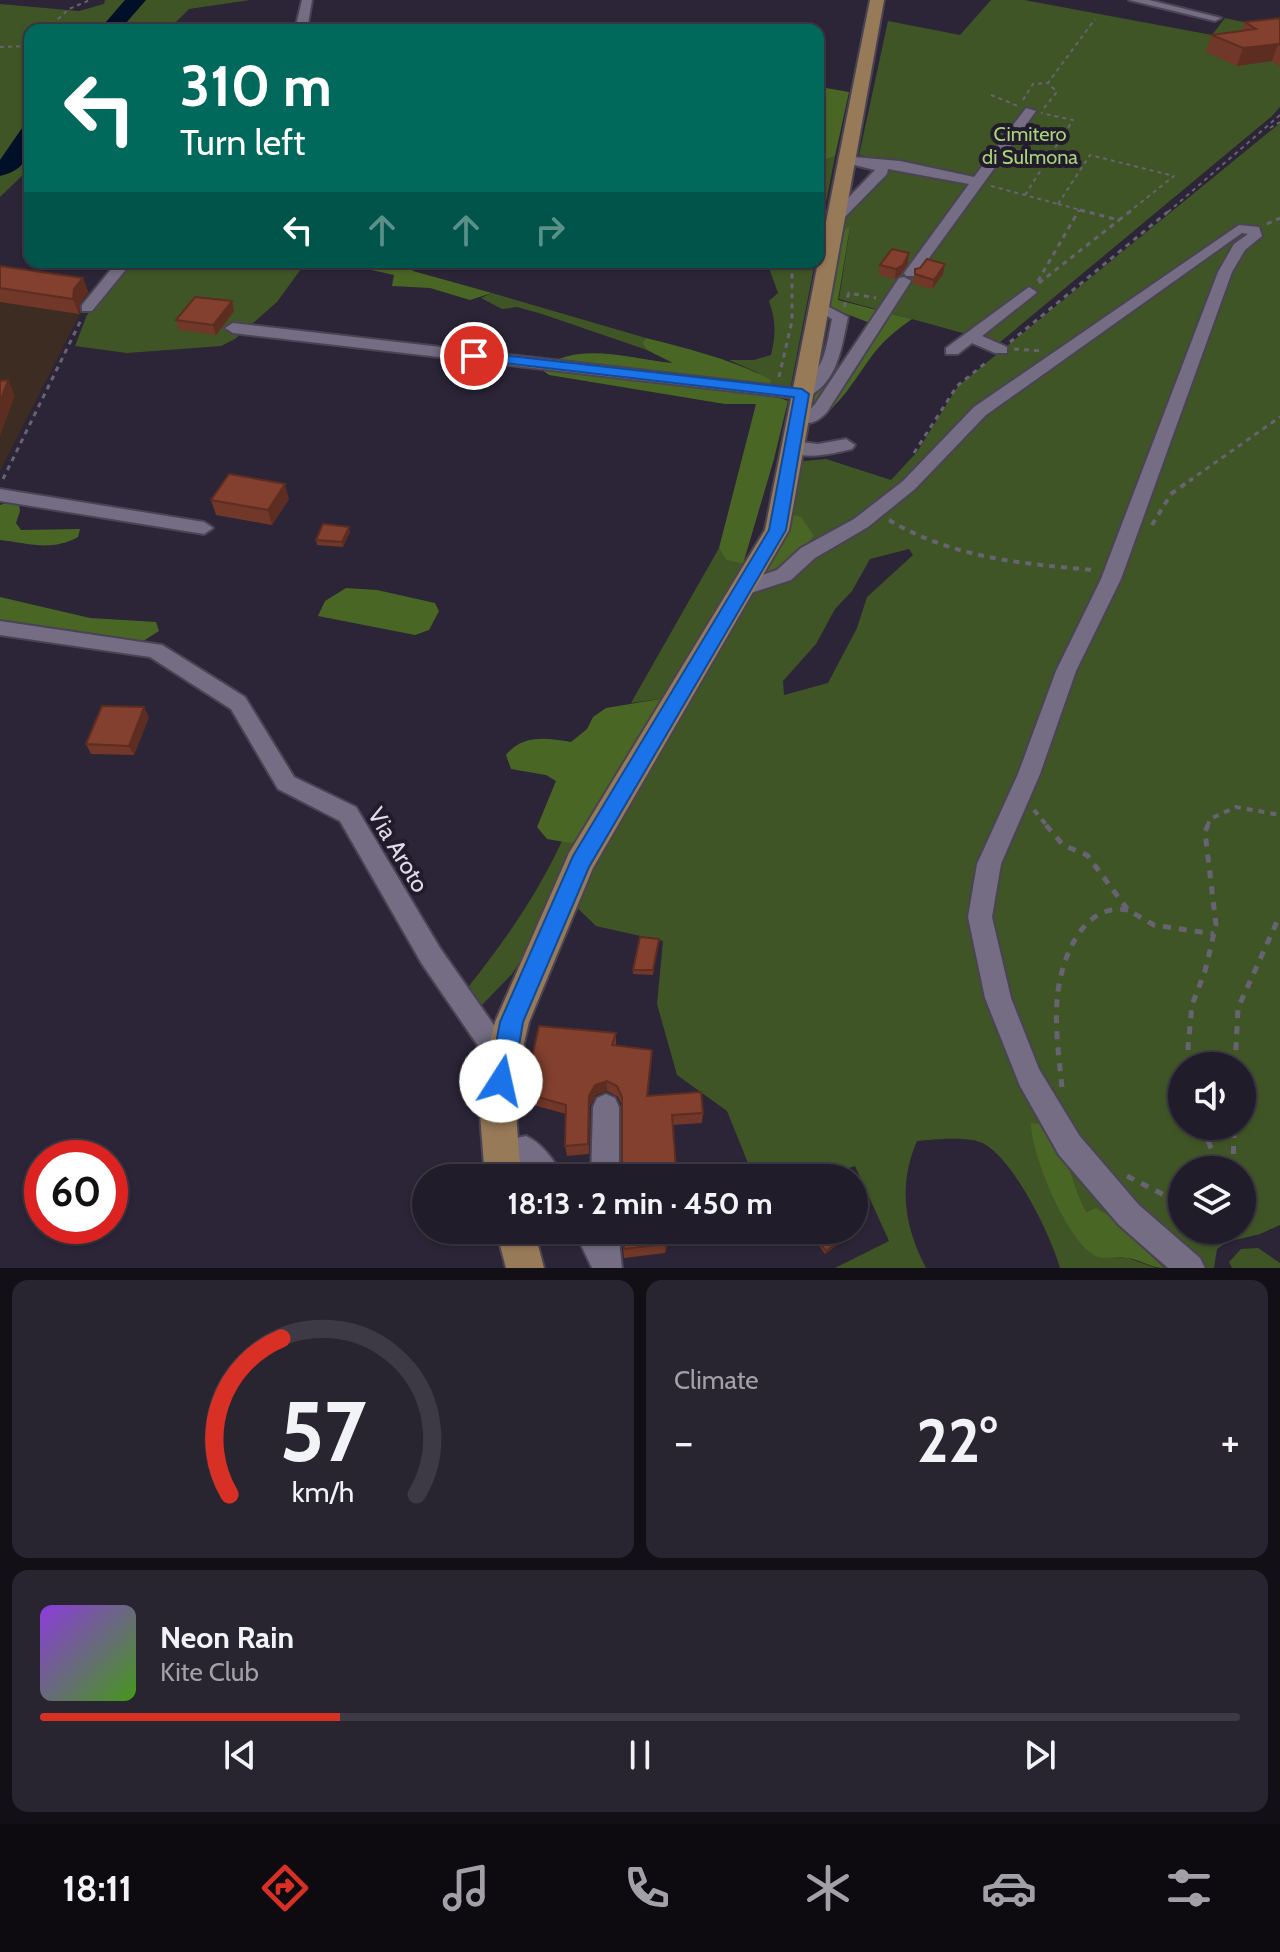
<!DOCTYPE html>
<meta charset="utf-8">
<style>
:root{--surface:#201c29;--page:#282531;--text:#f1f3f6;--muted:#a2a1a8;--line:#3d3a46;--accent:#d93025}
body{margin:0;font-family:Cabin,sans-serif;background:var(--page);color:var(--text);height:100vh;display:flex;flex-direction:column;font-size:30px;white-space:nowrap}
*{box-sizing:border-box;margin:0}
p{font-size:26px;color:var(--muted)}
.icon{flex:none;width:44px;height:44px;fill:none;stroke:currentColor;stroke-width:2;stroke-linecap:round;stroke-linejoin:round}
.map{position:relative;height:1268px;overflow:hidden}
.panel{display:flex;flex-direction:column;gap:12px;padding:12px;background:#120f17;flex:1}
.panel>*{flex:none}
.top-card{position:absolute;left:24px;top:24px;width:800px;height:244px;border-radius:16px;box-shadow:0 2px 6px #0004,0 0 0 2px var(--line);background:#00695c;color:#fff;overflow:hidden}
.controls{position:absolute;left:1168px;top:1052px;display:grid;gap:16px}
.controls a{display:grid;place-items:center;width:88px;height:88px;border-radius:50%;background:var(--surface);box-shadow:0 2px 6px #0004,0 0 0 2px var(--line);font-size:40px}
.speed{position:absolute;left:24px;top:1140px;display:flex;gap:16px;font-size:40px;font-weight:700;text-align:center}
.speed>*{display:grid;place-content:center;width:104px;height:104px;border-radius:50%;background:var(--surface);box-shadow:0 2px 6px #0004,0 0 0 2px var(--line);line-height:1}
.speed .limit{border:12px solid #d22;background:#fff;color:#111}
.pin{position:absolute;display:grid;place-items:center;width:68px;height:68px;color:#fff;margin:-34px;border:4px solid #fff;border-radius:50%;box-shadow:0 2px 8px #0007}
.me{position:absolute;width:88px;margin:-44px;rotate:10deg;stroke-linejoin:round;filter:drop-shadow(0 0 6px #0008)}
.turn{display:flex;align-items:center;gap:28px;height:168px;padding:0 24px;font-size:36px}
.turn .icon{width:104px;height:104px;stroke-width:2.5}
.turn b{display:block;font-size:56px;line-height:68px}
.lanes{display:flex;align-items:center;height:76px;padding:0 24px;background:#0003;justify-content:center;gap:40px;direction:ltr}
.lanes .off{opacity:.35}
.big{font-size:60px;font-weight:800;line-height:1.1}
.panel .card{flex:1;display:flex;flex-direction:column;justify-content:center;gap:12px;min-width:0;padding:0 28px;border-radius:16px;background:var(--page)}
.panel .dial{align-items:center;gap:0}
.dial svg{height:208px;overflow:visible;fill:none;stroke:var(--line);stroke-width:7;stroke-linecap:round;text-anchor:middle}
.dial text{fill:var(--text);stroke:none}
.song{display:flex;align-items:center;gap:24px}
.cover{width:96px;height:96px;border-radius:12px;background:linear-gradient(135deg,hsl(270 70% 55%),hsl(100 70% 35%))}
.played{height:8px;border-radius:4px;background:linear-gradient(90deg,var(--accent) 25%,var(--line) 25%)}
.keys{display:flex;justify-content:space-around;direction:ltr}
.heat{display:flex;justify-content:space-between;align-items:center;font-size:44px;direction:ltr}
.panel .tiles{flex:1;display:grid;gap:12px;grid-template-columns:1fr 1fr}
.card:last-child{grid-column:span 2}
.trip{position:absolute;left:412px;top:1164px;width:456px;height:80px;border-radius:40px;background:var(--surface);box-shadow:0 2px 6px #0004,0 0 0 2px var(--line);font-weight:800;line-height:80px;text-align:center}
.tabs{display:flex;height:128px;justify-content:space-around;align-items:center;background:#0d0b10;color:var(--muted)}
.tabs .icon{width:56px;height:56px}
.tabs .on{color:var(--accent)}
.tabs b{font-size:36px;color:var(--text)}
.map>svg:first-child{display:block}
.industrial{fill:#3c2c21}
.green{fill:#405525;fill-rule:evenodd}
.forest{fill:#4a6625}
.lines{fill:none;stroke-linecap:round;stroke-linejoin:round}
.river{fill:#001028;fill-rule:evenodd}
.minor-casing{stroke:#494353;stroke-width:4}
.major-casing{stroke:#494353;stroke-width:4}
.path-far3{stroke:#686373;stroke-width:2;stroke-dasharray:4 4;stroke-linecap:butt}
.path-far2{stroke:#686373;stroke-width:3;stroke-dasharray:5 5;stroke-linecap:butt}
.path-far1{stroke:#686373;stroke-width:4;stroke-dasharray:6 6;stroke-linecap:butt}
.path{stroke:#686373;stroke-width:5;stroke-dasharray:8 8;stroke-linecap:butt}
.minor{fill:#746d83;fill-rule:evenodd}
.major{fill:#977a57;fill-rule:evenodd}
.wall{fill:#713728}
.shaded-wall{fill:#5c2d20}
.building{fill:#83402e;stroke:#5c2d20;stroke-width:2}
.route{fill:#1a73e8;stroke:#114b97;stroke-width:2}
.labels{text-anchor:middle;stroke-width:8;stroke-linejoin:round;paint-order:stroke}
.far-park-label{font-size:20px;fill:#aad47a;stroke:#211b2c}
.street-label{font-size:24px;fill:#dfdbe8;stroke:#211b2c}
</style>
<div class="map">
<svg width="1280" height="1268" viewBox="0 0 1280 1268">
<rect width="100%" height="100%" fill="#2b2537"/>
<polygon class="industrial" points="0,277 97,293 78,318 0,471"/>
<g class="green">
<polygon points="105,0 250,0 189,9 168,30 30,30 30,168 0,197 0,4 79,11 104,4"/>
<polygon points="991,0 1024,0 1212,35 1225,18 1280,30 1280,107 1272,116 999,343 839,299 850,228 840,232 841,219 890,166 899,164 859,155 888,21 960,35"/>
<path d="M 1280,123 L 1280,1225 L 1260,1234 L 1227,1242 L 1217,1249 L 1214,1268 L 1164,1268 L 1125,1229 L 1087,1212 L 1079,1202 L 1063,1149 L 1040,1161 L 1064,1218 L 1113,1258 L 1128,1258 L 1156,1268 L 1060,1268 C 1051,1235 1015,1163 986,1145 C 971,1135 934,1140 917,1141 C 898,1185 904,1226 926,1268 L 835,1268 L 889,1241 L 855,1166 L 817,1178 L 754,1178 L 727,1111 L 677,1075 L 657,1004 L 663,941 L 596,926 L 566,897 L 745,588 L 793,462 L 826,459 L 891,480 L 917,452 L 958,386 ZM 909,549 L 913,555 L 867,597 L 857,628 L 828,683 L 784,695 L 783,681 L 816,644 L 835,609 L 852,591 L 870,559 ZM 1182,1066 L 1242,1066 L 1242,1126 L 1182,1126 ZM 1182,1170 L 1242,1170 L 1242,1230 L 1182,1230 Z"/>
<polygon points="835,156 818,244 818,163"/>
<polygon points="130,262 306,262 277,302 235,339 221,346 127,353 75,346 87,315"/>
<path d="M 772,262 L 815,262 L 790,390 L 768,386 L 756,372 L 729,360 L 754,360 L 771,355 C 776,334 776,321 769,301 L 778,293 L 769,268 Z"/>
<polygon points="492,293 646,338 642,343 647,350 542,314 517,307 502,309 481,298"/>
<polygon points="719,548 726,560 743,564 666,698 631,703"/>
<path d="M 562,841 L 576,844 L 532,943 L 512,974 L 479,1008 L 469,986 C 505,941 538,893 562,841 Z"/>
<polygon points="1258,1248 1280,1263 1280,1268 1232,1268 1229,1262 1241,1249"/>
</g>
<g class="forest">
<polygon points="826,88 849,92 835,156 818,163 818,123 826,119 818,110 818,89"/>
<path d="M 850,227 L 838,300 L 912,319 C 898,329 885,339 874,353 C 853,381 843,403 813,424 L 807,411 L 809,393 L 834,371 L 870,323 L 828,307 L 840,232 Z"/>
<polygon points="335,262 391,262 412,266 413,271 492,293 470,300 430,288 392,286 394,275"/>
<path d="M 646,338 C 689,349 731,359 771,380 L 766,393 L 788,401 L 774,459 L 743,564 L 726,560 L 719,548 L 756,404 L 725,404 L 549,375 L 541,369 C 578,340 630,359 673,363 L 647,350 L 642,343 Z"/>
<path d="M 9,502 L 19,505 L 20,511 L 16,523 L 21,530 L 80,529 L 78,537 C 51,552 28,543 0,540 L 0,505 Z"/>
<polygon points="791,514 801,517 814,536 778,572 756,578"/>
<polygon points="346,588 377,590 435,603 439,611 429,630 415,635 318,616 325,601"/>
<polygon points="0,597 90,618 156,622 159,631 140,643 0,622"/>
<path d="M 666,698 L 576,844 L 547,839 L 537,827 L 556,781 L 546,775 L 511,769 L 506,755 C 523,734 546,738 571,742 L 587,729 L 593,717 L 606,708 Z"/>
<path d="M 1031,1123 C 1068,1123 1069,1189 1087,1212 L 1096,1208 L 1111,1217 L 1164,1268 C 1151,1268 1141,1260 1128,1258 C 1118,1256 1106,1260 1096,1256 C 1067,1242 1031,1154 1031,1123 Z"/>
</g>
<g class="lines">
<g class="river">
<polygon points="125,0 146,0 120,30 99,30"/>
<path d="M 30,126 C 30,153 29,169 0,176 L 0,160 L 22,128 Z"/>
</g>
<g class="minor-casing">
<g id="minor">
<polygon points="302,0 312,0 307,30 295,30"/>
<polygon points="1129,0 1149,0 1221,18 1215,21"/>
<polygon points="1026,108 1036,111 916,276 906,276 904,273 969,184 888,169 887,174 842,220 830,217 875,170 842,162 842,156 900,161 974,177"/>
<polygon points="1239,225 1259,227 1262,236 1245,250 1232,272 1121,579 1076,671 1040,774 1001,864 992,917 1011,998 1039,1069 1079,1135 1139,1205 1200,1258 1205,1268 1168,1268 1119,1225 1059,1155 1020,1086 985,998 968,917 977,864 1018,774 1056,671 1101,579 1218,272 1234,244 1248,234 1242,233 986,415 915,489 868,527 815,558 791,580 745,595 735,588 738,583 777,570 801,548 854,519 903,481 974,407"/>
<polygon points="117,262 132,262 92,311 82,311 82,305"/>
<path d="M 904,277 L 911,281 L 827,412 C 816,424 808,425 792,421 L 790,417 L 792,413 L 808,412 L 815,404 L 899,278 Z"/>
<polygon points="1029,287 1037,292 1034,295 982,336 1007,347 1007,353 995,353 972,343 958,354 946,354 946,348"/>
<path d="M 818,301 L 848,317 C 841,350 837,387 802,399 L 233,333 L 225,328 L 233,323 L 795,388 C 826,370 825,352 832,319 L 810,306 Z"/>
<path d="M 846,439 L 855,445 L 852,449 C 832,454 799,462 783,447 L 792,441 L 818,444 Z"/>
<polygon points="0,489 204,522 213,528 204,534 0,501"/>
<polygon points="0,621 162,645 245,697 294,777 356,807 440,948 512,1051 516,1060 512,1069 503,1073 494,1069 422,964 340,821 278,789 231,709 150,657 0,635"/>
<polygon points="606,1094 615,1098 619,1107 619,1178 591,1178 593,1107 597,1098"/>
<path d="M 526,1136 C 542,1143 556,1162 563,1178 L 531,1178 L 520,1165 L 499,1168 L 489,1164 L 485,1154 L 489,1144 Z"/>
<polygon points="574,1230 618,1230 622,1268 592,1268"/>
</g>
</g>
<g class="major-casing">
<g id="major">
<polygon points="870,0 884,0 789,530 593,868 529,1022 520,1060 516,1114 521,1178 485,1178 480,1114 486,1060 495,1022 569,853 765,530"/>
<polygon points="496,1230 534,1230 544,1268 506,1268"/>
</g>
</g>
<g class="path-far3">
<polyline points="46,30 69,9 90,0"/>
<polyline points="0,47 30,46"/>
<polyline points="991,95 1018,106"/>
<polyline points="1023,100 1033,84 1048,83"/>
<polyline points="1044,108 1057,92 1048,83 1095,19"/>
<polyline points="1270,128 1280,122"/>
<polyline points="818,157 823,159 818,175"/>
<polyline points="991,186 1058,204"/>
<polyline points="1025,195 1073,120 1041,113"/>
<polyline points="1058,204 1088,212"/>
<polyline points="1058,204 1090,155 1174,176 1129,212"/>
<polyline points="1168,212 1280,115"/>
</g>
<g class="path-far2">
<polyline points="1080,210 1119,220 1132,210"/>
<polyline points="1267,224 1280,218"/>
<polyline points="1038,281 1079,210"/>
<polyline points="1039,283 1119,220"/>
<polyline points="844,307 849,293 876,298"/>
<polyline points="1010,342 1170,210"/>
<polyline points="1014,349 1041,351"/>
<polyline points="779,377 792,321 792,262"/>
<polyline points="914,453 957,386 988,361"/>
<polyline points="3,479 82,318"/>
<polyline points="1189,481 1280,417"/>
</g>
<g class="path-far1">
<path d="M 889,520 C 953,558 1022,564 1095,570"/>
<polyline points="1152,525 1171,494 1192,479"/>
<polyline points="1034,810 1048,827"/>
<polyline points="1207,827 1210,819 1236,807 1280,815"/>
</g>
<g class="path">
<polyline points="1046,825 1063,845 1087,855 1128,910 1154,925 1214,934"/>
<polyline points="1190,1066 1188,1047 1192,1005 1205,971 1216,925 1205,832 1208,825"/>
<polyline points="1235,1066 1238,1008 1280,915"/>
<path d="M 1062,1087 C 1059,1059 1055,1029 1057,1000 C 1060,962 1081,902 1128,910"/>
<polyline points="1202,1126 1220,1170"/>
<polyline points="1233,1170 1234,1126"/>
<polyline points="1127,1176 1172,1199 1182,1197"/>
</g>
<use href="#minor" class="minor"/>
<use href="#major" class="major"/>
</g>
<g class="wall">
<polygon points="1280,18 1280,67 1272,61 1237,66 1206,52 1212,35 1241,31 1245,22"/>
<polygon points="908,263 901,274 895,279 879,275 880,265"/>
<polygon points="945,264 943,274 932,289 913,284 915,269"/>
<polygon points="0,266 83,278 88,292 80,303 79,314 0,302"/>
<polygon points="232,301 234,311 216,335 179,330 176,320"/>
<polygon points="289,499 272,525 216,515 211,500"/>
<polygon points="350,532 343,547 317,545 316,540"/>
<polygon points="149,717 134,755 91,754 86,744"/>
<polygon points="659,939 653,975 633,974 633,970"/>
<polygon points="616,1033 616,1046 652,1050 648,1096 703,1113 702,1123 673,1125 676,1169 676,1178 622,1178 622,1106 618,1097 607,1091 596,1095 590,1106 589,1154 567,1156 565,1146 566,1114 526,1103 524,1093"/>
<polygon points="621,1230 672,1230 665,1253 624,1258"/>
<polygon points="808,1230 844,1230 846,1238 825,1254"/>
</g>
<g class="shaded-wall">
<polygon points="1278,44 1272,61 1237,66 1243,48"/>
<polygon points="909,253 908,263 901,274 895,279 896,269"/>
<polygon points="945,264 943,274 932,289 934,280"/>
<polygon points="83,278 88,292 80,303 79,314 73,299 74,289"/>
<polygon points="232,301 234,311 216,335 213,325"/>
<polygon points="8,380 15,395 0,436 0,402"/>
<polygon points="285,484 289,499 272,525 268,510"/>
<polygon points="349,527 350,532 343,547 342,542"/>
<polygon points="144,707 149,717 134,755 129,746"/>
<polygon points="607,1081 607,1091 596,1095 590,1106 589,1154 589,1096 595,1085"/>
<polygon points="863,1199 862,1202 854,1204 854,1201"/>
<polygon points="670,1230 672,1230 665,1253 665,1244"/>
<polygon points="848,1234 846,1238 825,1254 826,1251"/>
</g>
<g class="building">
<polygon points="1280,18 1280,45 1278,44 1243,48 1212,35 1256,29 1245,22"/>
<polygon points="892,249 909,253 903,265 896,269 880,265"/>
<polygon points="927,259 945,264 934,280 915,274 915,269 920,268"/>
<polygon points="0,266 83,278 74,289 73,299 0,288"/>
<polygon points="195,297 232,301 213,325 176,320"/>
<polygon points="8,380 0,402 0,381"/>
<polygon points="229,474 285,484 268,510 211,500"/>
<polygon points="323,524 349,527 342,542 316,540"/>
<polygon points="102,706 144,707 129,746 86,744"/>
<polygon points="640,937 659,939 653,970 633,970"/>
<polygon points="539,1026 616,1033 612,1045 652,1050 647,1096 701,1092 703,1113 672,1115 676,1169 669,1169 670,1178 622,1178 622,1097 617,1086 607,1081 595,1085 589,1096 588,1144 565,1146 566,1105 524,1093"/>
<polygon points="854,1173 863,1199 854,1201 854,1178 835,1177"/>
<polygon points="622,1230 670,1230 665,1244 624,1249"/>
<polygon points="811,1230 844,1230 848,1234 826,1251"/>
</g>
<polygon class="route" points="474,352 802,389 809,394 786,530 589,867 523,1022 513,1081 509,1089 501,1093 492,1089 489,1081 500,1022 573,856 769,530 794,397 469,359 469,353"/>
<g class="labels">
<g class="far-park-label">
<text x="1030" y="141">Cimitero<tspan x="1030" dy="23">di Sulmona</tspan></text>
</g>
<g class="street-label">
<text transform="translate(398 850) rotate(59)" y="8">Via Aroto</text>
</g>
</g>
</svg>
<div class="controls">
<a><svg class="icon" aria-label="sound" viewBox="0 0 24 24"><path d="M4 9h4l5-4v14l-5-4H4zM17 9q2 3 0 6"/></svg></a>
<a><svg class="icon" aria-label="layers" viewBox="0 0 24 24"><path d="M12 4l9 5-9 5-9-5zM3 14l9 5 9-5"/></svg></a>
</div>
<div class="speed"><div class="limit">60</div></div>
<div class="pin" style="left:474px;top:356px;background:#d93025"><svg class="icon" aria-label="arrive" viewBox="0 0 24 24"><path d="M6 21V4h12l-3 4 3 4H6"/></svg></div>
<svg class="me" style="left:501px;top:1081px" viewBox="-20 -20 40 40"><circle r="19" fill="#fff"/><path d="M0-13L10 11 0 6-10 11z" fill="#1a73e8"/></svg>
<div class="trip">18:13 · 2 min · 450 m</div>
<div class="top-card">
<div class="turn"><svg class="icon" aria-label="left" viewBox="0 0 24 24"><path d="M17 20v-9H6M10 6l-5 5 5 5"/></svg><div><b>310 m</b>Turn left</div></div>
<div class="lanes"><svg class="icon" aria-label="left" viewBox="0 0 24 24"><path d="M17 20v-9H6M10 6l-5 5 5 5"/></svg><svg class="icon off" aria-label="ahead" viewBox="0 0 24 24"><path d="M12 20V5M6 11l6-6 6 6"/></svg><svg class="icon off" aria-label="ahead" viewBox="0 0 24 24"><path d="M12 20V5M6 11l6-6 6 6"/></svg><svg class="icon off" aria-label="right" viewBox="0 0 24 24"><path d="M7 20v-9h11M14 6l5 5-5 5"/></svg></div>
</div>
</div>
<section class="panel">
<div class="tiles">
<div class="card dial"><svg viewBox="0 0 100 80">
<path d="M14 69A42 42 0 1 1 86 69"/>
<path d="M14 69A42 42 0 0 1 34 9" stroke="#d93025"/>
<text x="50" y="56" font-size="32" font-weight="700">57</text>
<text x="50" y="72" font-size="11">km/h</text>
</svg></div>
<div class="card"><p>Climate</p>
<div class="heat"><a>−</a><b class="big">22°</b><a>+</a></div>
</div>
<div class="card">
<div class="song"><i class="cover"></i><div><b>Neon Rain</b><p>Kite Club</p></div></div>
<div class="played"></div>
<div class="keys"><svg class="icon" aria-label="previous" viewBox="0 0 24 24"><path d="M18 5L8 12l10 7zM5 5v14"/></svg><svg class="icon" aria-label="pause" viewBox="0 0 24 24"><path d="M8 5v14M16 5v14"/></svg><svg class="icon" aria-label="next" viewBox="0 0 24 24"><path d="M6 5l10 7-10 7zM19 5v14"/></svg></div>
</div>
</div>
</section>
<nav class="tabs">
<b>18:11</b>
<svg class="icon on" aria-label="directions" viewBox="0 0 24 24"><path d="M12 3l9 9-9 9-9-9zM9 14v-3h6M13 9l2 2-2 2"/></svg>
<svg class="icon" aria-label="music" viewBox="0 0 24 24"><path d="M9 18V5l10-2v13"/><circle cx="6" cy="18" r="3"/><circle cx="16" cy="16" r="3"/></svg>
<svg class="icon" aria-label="phone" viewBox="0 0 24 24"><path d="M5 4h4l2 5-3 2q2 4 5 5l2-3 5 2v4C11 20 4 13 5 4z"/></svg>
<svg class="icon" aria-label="climate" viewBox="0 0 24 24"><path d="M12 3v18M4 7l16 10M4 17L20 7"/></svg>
<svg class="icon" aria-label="car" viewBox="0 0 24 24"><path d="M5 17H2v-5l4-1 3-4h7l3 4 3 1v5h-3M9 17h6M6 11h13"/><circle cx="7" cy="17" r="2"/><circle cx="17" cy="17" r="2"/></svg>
<svg class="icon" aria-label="filters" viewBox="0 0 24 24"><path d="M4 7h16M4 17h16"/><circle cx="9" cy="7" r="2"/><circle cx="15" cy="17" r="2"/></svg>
</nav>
